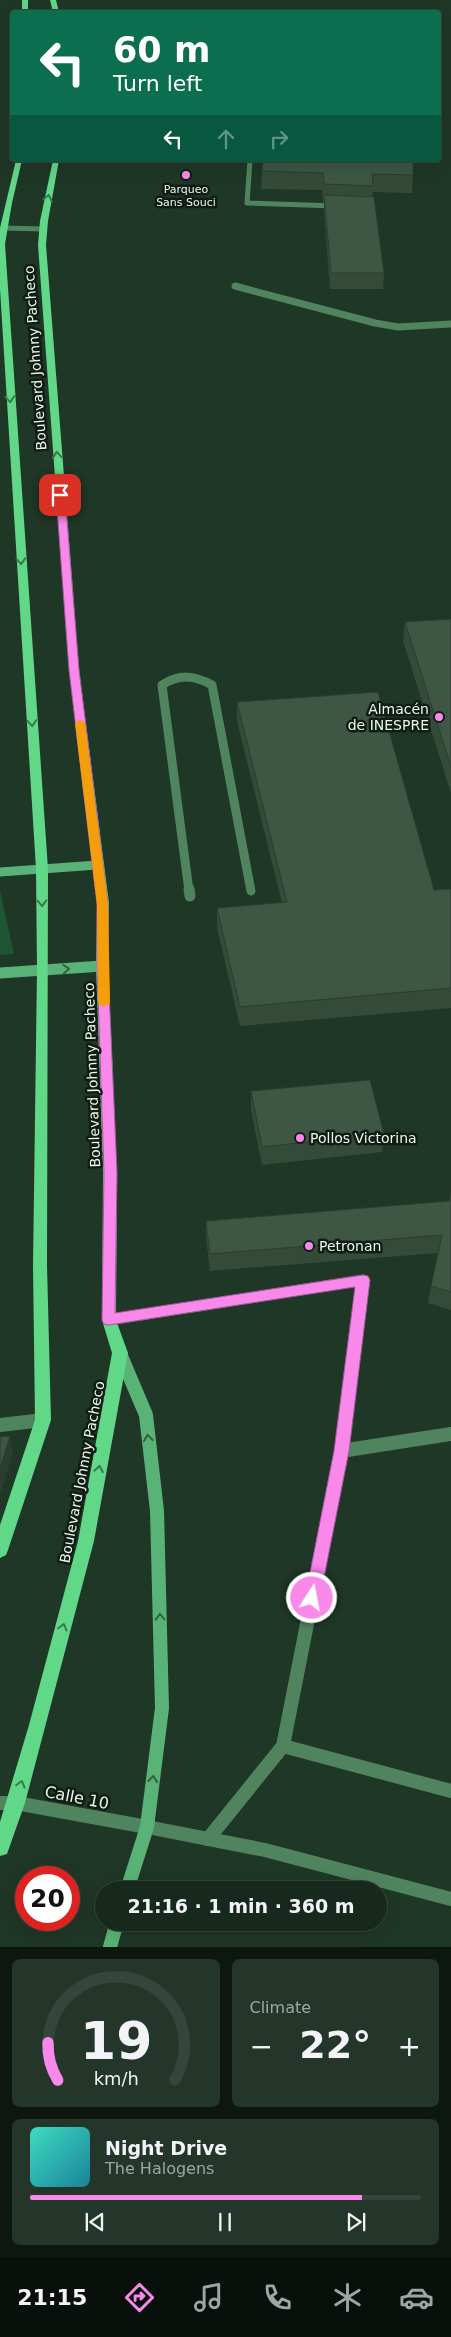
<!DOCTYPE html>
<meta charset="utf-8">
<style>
:root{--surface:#17291c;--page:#243529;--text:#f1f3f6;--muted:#9ea6a3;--line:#36453b;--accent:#f888ea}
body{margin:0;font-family:"DejaVu Sans",sans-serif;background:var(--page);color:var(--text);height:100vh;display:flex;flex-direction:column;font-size:19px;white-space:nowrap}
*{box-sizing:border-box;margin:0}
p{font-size:16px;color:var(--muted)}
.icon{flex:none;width:28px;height:28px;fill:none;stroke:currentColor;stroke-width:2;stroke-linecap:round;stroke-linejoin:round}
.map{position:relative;height:1947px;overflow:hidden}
.side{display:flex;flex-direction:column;gap:12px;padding:12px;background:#0d170f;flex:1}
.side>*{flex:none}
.top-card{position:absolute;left:10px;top:10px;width:431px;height:152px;border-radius:5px;box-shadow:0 5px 20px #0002,0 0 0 1px var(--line);background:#0b6e4f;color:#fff;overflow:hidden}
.speed{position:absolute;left:15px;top:1866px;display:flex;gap:10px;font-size:25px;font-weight:700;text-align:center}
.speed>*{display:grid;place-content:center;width:65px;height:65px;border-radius:50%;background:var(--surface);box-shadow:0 5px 20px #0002,0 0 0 1px var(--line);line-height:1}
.speed .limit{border:8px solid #d22;background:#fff;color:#111}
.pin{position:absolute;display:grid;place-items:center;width:42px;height:42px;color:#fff;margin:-21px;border-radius:10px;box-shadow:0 2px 8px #0006}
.me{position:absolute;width:55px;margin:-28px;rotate:11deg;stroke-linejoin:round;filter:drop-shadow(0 0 4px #0008)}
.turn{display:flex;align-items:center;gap:18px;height:105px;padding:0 20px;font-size:22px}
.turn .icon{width:65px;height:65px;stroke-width:2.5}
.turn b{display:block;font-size:35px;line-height:42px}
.lanes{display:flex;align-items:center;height:48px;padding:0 20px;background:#0003;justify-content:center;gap:25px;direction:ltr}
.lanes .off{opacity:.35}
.big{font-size:38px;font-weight:600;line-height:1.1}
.side .widget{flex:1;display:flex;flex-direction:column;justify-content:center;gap:8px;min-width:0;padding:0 18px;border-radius:8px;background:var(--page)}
.side .dial{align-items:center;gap:0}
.dial svg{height:130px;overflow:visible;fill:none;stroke:var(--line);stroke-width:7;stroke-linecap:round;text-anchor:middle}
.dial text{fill:var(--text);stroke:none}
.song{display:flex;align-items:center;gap:15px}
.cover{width:60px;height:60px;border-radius:8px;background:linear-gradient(135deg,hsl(170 70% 55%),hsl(190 70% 35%))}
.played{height:5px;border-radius:2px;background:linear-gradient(90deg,var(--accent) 85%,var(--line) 85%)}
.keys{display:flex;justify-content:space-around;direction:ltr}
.heat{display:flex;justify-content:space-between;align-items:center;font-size:28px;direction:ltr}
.side .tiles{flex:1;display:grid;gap:12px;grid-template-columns:1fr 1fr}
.widget:last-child{grid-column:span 2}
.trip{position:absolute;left:95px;top:1881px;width:292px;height:50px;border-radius:25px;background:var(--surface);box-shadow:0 5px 20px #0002,0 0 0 1px var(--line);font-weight:600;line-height:50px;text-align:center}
.menu{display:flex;height:80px;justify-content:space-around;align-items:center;background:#09100b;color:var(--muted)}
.menu .icon{width:35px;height:35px}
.menu .selected{color:var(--accent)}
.menu b{font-size:22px;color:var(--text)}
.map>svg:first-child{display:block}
.green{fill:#1f5532}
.pier{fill:#1f3726}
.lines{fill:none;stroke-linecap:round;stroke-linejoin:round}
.lane-far4{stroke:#4f845e;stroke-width:5}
.lane-far3{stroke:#4f845e;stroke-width:7}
.lane-far2{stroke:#4f845e;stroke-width:9}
.lane-far1{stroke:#4f845e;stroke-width:11}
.lane{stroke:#4f845e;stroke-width:14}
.street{stroke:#4f845e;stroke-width:14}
.secondary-far2{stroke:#5ab376;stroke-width:9}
.secondary-far1{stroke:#5ab376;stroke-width:11}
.secondary{stroke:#5ab376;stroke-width:14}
.primary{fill:#61d788;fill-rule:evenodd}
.wall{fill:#344b3a}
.shaded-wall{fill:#2b3d30}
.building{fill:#3d5744;stroke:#2b3d30}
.oneway{stroke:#397a4e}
.oneway2{stroke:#326040}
.route{fill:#f888ea;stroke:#a15898}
.slow{fill:#f59e0b}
.poi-dot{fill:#f888ea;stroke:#111c14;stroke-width:2}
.labels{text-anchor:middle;stroke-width:5;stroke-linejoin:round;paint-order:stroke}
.far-poi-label{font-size:11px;fill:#e9f8ec;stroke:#111c14}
.street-label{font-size:14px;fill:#e9f8ec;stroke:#111c14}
.poi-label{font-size:14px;fill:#e9f8ec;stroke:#111c14;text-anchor:start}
.near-street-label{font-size:16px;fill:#e9f8ec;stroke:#111c14}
</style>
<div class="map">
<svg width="451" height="1947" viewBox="0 0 451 1947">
<rect width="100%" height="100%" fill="#1f3726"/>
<polygon class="green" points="0,891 14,954 0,955"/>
<polygon class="pier" points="427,0 451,0 451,259 437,259 433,160 439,160 439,12 427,12"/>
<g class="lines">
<g class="lane-far4">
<polyline points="250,160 247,203 336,206"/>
<polyline points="3,228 44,229"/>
</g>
<polyline class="lane-far3" points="235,286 375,323 398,327 451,324"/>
<path class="lane-far2" d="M 189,891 L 162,685 C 179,674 194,675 212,685 L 251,891"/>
<g class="lane-far1">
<polyline points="189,889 190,896"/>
<polyline points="109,1320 363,1280 353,1357"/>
</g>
<g class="lane">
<polyline points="341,1451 353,1356"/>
<polyline points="283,1746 451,1791"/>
<polyline points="147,1827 265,1850 451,1899"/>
<polyline points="208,1839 283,1746 341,1451 451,1434"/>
</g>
<g class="street">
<polyline points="0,1425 43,1420"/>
<polyline points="0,1803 16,1803 147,1827"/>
</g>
<polyline class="secondary-far2" points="0,872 97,865"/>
<g class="secondary-far1">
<polyline points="0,973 102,966"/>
<polyline points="120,1353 122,1357"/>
</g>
<g class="secondary">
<polyline points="121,1356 146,1415 157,1511 162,1708 147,1827 127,1890"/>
<polyline points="110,1947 117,1922"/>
</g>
<g class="primary">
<rect x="22" y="0" width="6" height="12"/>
<polygon points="50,0 56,0 59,12 53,12"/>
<polygon points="16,160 22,160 12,203 5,244 48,869 47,1265 51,1420 8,1550 6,1555 0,1558 0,1525 35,1420 33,1265 37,970 36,869 0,289 0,228"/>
<polygon points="53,160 59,160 48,221 46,245 79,669 109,903 108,966 117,1173 116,1320 128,1353 94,1541 25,1803 7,1854 0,1856 0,1822 29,1725 78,1541 112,1353 102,1320 103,1173 96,966 97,903 69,669 38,245 40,221"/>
</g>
</g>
<g class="wall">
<polygon points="262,171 413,175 412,193 373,192 372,196 384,273 383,289 330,289 324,210 324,202 323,202 322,190 261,189"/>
<polygon points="451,619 451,793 403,641 405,622"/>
<polygon points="237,702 434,890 451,889 451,1008 240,1026 217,928 217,908 282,903 237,721"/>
<polygon points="251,1091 384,1134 382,1152 262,1165 251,1110"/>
<polygon points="451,1192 451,1310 428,1303 431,1286 438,1253 210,1271 206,1238 206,1221 449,1201"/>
</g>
<polygon class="shaded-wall" points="10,1436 13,1453 0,1496 0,1469"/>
<g class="building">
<polygon points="280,11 339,12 280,12"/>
<polygon points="263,160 413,160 413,175 372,174 373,186 324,184 323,173 262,171"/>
<polygon points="324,195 374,197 384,273 331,273"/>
<polygon points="451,619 451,767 405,622"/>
<polygon points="378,692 434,890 451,889 451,988 240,1007 217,908 287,902 237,702"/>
<polygon points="370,1080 384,1134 262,1147 251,1091"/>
<polygon points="451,1192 451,1292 431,1286 442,1235 210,1254 206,1221 449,1201"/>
<polygon points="10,1436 0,1469 0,1437"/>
</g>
<defs><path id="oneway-chevron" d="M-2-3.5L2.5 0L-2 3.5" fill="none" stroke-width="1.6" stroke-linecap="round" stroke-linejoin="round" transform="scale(1.25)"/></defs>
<g class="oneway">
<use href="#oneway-chevron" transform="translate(48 198) rotate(-78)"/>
<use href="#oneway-chevron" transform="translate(10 399) rotate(86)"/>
<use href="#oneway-chevron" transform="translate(57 455) rotate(-95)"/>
<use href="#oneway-chevron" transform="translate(21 561) rotate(86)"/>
<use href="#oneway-chevron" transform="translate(32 723) rotate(86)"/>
<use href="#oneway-chevron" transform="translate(42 903) rotate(89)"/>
<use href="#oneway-chevron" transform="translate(99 1469) rotate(-80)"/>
<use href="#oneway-chevron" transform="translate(63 1627) rotate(-75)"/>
<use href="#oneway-chevron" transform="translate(21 1784) rotate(-74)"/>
</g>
<g class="oneway2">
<use href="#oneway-chevron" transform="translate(66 969) rotate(-4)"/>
<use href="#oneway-chevron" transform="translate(148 1438) rotate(-96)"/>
<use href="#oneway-chevron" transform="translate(160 1617) rotate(-92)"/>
<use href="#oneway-chevron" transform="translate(153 1779) rotate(-83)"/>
</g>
<polygon class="route" points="60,492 65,495 79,670 108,904 108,966 117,1173 115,1313 363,1275 368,1276 370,1280 349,1451 320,1598 318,1604 312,1606 307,1604 305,1598 334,1451 355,1287 109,1325 104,1324 102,1320 104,1173 97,966 97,904 69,670 56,495"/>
<polygon class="slow" points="80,720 85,723 108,904 110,1003 104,1007 98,1003 97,904 75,723"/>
<g class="poi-dot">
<circle cx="186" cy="175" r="5"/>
<circle cx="439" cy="717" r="5"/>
<circle cx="300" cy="1138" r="5"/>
<circle cx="309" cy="1246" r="5"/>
</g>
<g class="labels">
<g class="far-poi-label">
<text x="186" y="193">Parqueo<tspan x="186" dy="13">Sans Souci</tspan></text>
</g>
<g class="street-label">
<text transform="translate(35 358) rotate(-94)" y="5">Boulevard Johnny Pacheco</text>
<text transform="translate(92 1075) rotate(-92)" y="5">Boulevard Johnny Pacheco</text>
<text transform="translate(82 1472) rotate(-79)" y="5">Boulevard Johnny Pacheco</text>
</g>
<g class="poi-label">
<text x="429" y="714" text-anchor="end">Almacén<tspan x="429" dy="16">de INESPRE</tspan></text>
<text x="310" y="1143">Pollos Victorina</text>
<text x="319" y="1251">Petronan</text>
</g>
<g class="near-street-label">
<text transform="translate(77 1797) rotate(11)" y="6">Calle 10</text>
</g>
</g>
</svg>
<div class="speed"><div class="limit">20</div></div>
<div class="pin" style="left:60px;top:495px;background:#d93025"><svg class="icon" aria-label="arrive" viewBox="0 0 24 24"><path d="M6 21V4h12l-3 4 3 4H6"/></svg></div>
<svg class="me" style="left:312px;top:1598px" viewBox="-20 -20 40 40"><circle r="17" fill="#f888ea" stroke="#fff" stroke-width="3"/><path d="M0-11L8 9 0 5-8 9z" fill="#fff"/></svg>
<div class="trip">21:16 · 1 min · 360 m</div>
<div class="top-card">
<div class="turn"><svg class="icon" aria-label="left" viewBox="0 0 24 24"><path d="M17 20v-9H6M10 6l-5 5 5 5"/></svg><div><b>60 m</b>Turn left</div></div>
<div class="lanes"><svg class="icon" aria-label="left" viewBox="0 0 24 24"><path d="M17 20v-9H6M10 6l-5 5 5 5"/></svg><svg class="icon off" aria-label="ahead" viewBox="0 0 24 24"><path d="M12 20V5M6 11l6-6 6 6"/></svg><svg class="icon off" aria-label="right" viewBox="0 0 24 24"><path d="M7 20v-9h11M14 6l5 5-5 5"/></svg></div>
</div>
</div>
<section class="side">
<div class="tiles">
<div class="widget dial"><svg viewBox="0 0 100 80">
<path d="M14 69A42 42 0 1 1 86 69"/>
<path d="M14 69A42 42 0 0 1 8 46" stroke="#f888ea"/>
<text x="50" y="56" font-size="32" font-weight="700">19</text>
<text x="50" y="72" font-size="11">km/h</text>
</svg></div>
<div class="widget"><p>Climate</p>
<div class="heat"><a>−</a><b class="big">22°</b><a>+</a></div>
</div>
<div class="widget">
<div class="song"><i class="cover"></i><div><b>Night Drive</b><p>The Halogens</p></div></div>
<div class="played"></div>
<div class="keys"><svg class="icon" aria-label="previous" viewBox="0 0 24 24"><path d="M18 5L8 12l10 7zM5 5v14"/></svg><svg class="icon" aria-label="pause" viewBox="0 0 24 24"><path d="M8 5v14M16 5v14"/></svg><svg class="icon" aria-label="next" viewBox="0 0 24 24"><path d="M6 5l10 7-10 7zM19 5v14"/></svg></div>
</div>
</div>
</section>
<nav class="menu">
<b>21:15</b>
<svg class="icon selected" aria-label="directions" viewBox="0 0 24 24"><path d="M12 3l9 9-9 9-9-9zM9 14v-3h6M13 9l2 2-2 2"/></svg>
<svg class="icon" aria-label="music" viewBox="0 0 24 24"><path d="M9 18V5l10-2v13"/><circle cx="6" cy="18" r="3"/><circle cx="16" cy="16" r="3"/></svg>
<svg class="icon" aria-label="phone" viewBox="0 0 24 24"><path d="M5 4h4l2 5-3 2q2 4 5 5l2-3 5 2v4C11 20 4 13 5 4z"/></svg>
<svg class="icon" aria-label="climate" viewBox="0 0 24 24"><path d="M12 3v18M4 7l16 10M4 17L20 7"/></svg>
<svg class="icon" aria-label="car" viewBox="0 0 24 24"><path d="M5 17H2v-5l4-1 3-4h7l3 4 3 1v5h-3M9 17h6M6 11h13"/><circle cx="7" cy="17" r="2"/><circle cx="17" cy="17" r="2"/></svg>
</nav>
